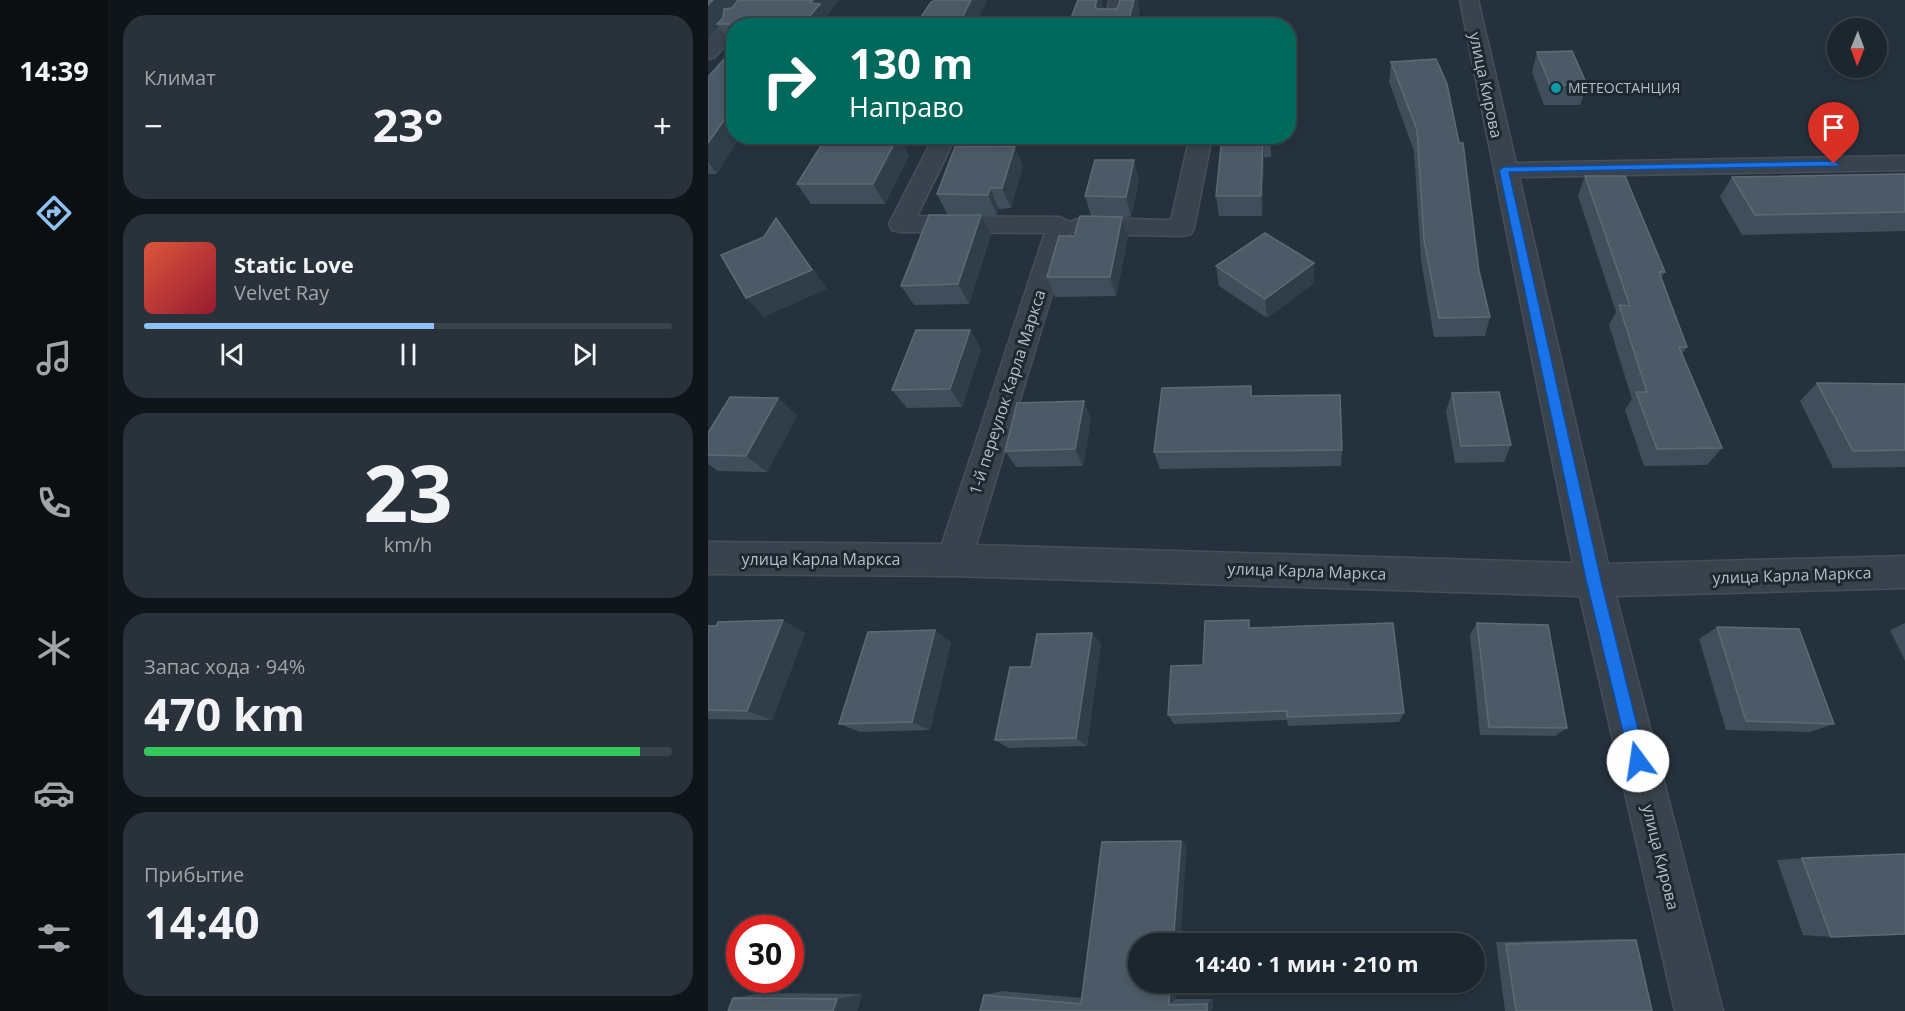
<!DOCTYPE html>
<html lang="ru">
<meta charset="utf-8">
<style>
:root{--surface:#1c262e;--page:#29323a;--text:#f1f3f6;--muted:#a0a5aa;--line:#3a434a;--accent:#8ec1f4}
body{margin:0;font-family:"Open Sans",sans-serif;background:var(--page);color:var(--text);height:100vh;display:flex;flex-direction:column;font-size:22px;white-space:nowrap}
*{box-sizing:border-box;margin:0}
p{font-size:20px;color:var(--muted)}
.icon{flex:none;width:33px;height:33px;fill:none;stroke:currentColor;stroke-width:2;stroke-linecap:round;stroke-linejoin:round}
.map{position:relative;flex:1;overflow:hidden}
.panel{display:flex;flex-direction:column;gap:15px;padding:15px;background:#0f1519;width:600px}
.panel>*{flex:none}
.banner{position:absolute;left:18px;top:18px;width:570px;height:126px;border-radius:24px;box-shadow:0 3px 9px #0003,0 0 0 2px var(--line);background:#00695c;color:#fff;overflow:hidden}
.needle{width:39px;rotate:181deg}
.tools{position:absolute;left:1119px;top:18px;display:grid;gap:12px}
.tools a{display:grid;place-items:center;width:60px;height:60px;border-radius:50%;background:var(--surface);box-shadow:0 3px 9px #0003,0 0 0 2px var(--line);font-size:30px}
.speed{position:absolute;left:18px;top:915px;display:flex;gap:12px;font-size:30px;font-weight:700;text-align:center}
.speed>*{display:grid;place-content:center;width:78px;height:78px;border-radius:50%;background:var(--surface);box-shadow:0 3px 9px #0003,0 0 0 2px var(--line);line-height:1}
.speed .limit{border:9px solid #d22;background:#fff;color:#111}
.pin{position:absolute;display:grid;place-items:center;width:51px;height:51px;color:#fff;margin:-62px -26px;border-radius:50% 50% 50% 0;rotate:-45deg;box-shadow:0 0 6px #0007}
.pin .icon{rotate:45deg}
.me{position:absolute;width:66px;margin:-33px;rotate:346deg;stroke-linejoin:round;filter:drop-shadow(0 0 4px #0008)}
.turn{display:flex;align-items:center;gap:21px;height:126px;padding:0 24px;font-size:27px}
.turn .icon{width:78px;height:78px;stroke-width:2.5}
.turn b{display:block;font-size:42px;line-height:51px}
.big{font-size:45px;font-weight:700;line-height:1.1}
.panel .widget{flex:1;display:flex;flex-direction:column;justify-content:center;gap:9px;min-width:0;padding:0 21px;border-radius:24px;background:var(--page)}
.panel .dial{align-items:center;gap:0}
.dial b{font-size:78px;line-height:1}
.song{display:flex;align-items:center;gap:18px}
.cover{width:72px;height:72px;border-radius:9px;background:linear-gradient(135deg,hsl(10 70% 55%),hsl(350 70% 35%))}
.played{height:6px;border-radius:3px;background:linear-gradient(90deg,var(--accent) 55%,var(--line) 55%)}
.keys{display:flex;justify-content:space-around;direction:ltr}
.heat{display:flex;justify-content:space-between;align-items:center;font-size:33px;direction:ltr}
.charge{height:9px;border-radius:4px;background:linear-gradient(90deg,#34c759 94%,var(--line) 0)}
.trip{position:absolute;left:420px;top:933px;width:357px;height:60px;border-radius:30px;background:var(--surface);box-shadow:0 3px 9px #0003,0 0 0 2px var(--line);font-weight:700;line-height:60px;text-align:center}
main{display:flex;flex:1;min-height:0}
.dock{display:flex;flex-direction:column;width:108px;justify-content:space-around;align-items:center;background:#0b0f12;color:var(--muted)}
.dock .icon{width:42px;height:42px}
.dock .current{color:var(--accent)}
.dock b{font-size:27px;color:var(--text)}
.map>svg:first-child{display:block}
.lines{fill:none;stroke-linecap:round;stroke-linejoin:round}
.minor-casing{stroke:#454f59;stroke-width:3}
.minor{fill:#39434d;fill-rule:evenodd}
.wall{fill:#404e5b}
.shaded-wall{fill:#303e4a}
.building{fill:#4c5a67;stroke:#5d6a76;stroke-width:1.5}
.route{fill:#1a73e8;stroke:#114b97;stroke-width:1.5}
.culture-dot{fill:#0f9aa8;stroke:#1e2832;stroke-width:2}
.labels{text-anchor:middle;stroke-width:6;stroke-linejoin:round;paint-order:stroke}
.far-poi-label{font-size:14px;fill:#b5bec8;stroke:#1e2832;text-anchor:start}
.street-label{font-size:16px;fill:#b5bec8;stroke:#1e2832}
</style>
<main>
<nav class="dock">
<b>14:39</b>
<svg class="icon current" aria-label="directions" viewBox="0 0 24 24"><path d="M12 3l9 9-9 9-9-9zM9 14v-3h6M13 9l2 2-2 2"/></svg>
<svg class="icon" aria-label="music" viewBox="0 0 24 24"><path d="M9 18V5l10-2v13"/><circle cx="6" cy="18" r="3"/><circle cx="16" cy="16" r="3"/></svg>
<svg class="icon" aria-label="phone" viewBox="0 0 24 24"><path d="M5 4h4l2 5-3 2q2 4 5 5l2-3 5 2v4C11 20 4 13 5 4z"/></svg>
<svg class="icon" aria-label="climate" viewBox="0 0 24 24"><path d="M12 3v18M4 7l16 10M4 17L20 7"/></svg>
<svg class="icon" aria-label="car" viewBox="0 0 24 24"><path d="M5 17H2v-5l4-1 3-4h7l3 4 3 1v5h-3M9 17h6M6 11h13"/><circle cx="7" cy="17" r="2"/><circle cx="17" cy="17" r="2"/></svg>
<svg class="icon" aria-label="filters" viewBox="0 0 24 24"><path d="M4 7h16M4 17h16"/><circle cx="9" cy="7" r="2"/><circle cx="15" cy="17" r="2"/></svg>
</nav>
<section class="panel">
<div class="widget"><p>Климат</p>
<div class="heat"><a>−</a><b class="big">23°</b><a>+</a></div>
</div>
<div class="widget">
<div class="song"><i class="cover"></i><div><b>Static Love</b><p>Velvet Ray</p></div></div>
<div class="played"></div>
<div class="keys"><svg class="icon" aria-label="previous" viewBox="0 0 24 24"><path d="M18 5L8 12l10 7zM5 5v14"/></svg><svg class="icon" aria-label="pause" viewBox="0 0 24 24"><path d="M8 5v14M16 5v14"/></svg><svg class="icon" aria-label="next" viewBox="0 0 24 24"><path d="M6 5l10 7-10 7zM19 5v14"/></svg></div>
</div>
<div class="widget dial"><b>23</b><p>km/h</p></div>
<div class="widget"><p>Запас хода · 94%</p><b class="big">470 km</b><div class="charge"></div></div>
<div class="widget"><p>Прибытие</p><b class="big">14:40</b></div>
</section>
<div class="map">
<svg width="1197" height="1011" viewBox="0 0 1197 1011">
<rect width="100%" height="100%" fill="#25323d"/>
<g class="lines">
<g class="minor-casing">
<g id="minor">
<polygon points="37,0 56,0 35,26 26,26 26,36 7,57 0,59 0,41"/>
<polygon points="402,0 420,0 413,26 394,26"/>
<polygon points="752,0 770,0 808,163 1197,156 1197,170 811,177 900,564 1197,556 1197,588 908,596 1015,1011 967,1011 872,596 246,576 0,574 0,542 234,544 337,233 193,232 184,230 181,224 226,136 248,136 209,216 352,217 362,222 372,218 463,220 482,136 504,136 486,228 483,234 474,236 372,234 363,231 268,545 865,563"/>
</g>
</g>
<use href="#minor" class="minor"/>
</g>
<g class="wall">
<polygon points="0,0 119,16 123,23 121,26 26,26 26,43 22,43 11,27 0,40"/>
<polygon points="829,52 879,85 872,105 836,105 824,72"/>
<polygon points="683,62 771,271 782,317 777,336 726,337 713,260 706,151 681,82"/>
<polygon points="0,77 9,174 0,174"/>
<polygon points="119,136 202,136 196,147 201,156 177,204 103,204 89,184"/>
<polygon points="514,136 563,136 563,157 556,157 554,216 511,216 508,196"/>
<polygon points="315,166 303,208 291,209 289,215 239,214 229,194"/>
<polygon points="1197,174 1197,231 1034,235 1012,197 1024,177"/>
<polygon points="877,176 957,272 953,278 979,347 974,354 1014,448 999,465 936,466 917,410 924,399 901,325 908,312 870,196"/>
<polygon points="431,180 423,217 414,217 420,237 408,296 347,297 339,277 383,216 377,196"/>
<polygon points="273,215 283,235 261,304 206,305 193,286"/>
<polygon points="508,266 606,283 559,318 511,286"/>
<polygon points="262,330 273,349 254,407 199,408 184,390"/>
<polygon points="1109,383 1197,384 1197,467 1125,468 1092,401"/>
<polygon points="543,386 544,396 634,450 633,466 452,469 446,452"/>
<polygon points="744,393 803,445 796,462 747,463 738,411"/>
<polygon points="70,398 89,416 59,472 10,471 0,464 0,433"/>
<polygon points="383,419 375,466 308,467 297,451"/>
<polygon points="769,623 859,728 847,736 772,735 762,635"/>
<polygon points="1197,623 1197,661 1182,630"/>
<polygon points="0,626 97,633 64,720 0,719"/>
<polygon points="1009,627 1126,724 1102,732 1018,730 991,639"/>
<polygon points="543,628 696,713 691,722 580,726 579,720 466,724 460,715 495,665"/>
<polygon points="384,633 393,644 379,746 301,748 287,740"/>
<polygon points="243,642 222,730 152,732 131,724"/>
<polygon points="473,841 479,845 430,982 469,982 468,999 505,999 504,1011 272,1011 276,995 294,991 374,998"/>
<polygon points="1094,858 1123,937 1095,935 1069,860"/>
<polygon points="911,939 928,940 944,1011 797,1011 788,942"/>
<polygon points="56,993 154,994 149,1011 20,1011 25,998"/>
</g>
<g class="shaded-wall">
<polygon points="5,0 34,0 9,24 11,27 0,40 0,5"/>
<polygon points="105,0 131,0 119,16 123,23 121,26 93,26 102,3"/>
<polygon points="263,0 278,0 279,2 267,26 250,26"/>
<polygon points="389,0 394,0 396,11 392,25 387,6"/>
<polygon points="426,0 430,0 432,11 428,26 419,26"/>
<polygon points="26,106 26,136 33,136 9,174 0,162 0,143"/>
<polygon points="181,136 202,136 196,147 201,156 177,204 165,184"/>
<polygon points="562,136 563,136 563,157 562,137"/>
<polygon points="555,137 556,157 554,216 553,196"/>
<polygon points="307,146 315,166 303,208 294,188"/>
<polygon points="426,160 431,180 423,217 418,197"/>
<polygon points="282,188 291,209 289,215 280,195"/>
<polygon points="273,215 283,235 261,304 250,284"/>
<polygon points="414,217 420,237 408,296 402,277"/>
<polygon points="68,218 83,238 119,289 56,317 38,298"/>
<polygon points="606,263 606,283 559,318 557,299"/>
<polygon points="262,330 273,349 254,407 242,389"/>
<polygon points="70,398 89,416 59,472 38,456"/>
<polygon points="376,401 383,419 375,466 367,449"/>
<polygon points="75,620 97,633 64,720 39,711"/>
<polygon points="227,630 243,642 222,730 204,722"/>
<polygon points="384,633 393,644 379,746 368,738"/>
<polygon points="473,841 479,845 472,944 465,944"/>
<polygon points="462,982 469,982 468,999 461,1005"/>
<polygon points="154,994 149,1011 125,1011 129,999"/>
<polygon points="505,999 504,1011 499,1011 499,1004"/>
</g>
<g class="building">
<polygon points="0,0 5,0 0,5"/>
<polygon points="30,0 105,0 102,3 112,4 93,26 45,26 46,24 9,24 15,18 16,9 24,8"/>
<polygon points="228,0 263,0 250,26 207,26 223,2"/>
<polygon points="370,0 389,0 387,6 389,9 409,9 412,0 426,0 419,26 360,26"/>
<polygon points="26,48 26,106 0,143 0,77"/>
<polygon points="864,51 879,85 842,85 829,52"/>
<polygon points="728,59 739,84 751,143 755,143 771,271 782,317 731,318 716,240 709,130 683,62"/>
<polygon points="119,136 190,136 165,184 89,184"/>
<polygon points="514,136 562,136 555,137 553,196 508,196"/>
<polygon points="307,146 294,188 282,188 280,195 229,194 247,147"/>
<polygon points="387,160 426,160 418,197 377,196"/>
<polygon points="1197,174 1197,212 1047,215 1024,177"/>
<polygon points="877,176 917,176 957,272 951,272 979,347 971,347 1014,448 949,449 928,392 939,392 911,305 922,306"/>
<polygon points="221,215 273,215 250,284 193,286"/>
<polygon points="372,216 414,217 402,277 339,277 351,236 366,236"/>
<polygon points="68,218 104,270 38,298 13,255 56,237"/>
<polygon points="557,233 606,263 557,299 508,266"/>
<polygon points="208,330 262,330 242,389 184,390"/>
<polygon points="1109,383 1197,384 1197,450 1145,451"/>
<polygon points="543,386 543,396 632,395 634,450 446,452 454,388"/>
<polygon points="791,392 803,445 753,446 744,393"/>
<polygon points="22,397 70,398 38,456 0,455 0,433"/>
<polygon points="376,401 367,449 297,451 309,403"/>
<polygon points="75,620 39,711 0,710 0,626 8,626 10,622"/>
<polygon points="541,620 541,628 685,623 696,713 579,717 579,711 460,715 463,666 495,665 497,621"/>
<polygon points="769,623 840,625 859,728 781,727"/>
<polygon points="1009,627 1091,629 1126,724 1038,721"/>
<polygon points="227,630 204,722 131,724 160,632"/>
<polygon points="384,633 368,738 287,740 302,667 323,667 329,634"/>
<polygon points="473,841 465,944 430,944 430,982 462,982 461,1005 499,1004 499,1011 272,1011 276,995 373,1004 394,842"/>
<polygon points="1197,854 1197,934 1123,937 1094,858"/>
<polygon points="928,940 944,1011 808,1011 798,944"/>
<polygon points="25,998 129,999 125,1011 20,1011"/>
</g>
<polygon class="route" points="1126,161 1131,164 1130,166 801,172 893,580 938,761 936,767 930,770 924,767 922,761 878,580 791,170 796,167"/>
<circle class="culture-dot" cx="848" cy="88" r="6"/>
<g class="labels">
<g class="far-poi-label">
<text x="860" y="93">МЕТЕОСТАНЦИЯ</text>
</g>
<g class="street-label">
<text transform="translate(778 85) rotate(78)" y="6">улица Кирова</text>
<text transform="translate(299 392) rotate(-72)" y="6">1-й переулок Карла Маркса</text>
<text x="113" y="565">улица Карла Маркса</text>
<text transform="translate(599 571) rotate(2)" y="6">улица Карла Маркса</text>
<text transform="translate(1084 575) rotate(-2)" y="6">улица Карла Маркса</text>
<text transform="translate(953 857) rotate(76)" y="6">улица Кирова</text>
</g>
</g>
</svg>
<div class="tools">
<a><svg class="needle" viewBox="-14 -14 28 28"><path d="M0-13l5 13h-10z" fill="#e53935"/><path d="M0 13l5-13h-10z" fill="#a0a5aa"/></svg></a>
</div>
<div class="speed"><div class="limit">30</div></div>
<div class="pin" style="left:1126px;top:164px;background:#d93025"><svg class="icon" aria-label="arrive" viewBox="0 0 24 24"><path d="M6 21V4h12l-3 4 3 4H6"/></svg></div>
<svg class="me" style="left:930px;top:761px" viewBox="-20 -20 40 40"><circle r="19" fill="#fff"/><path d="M0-13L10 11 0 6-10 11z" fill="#1a73e8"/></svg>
<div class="trip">14:40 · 1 мин · 210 m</div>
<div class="banner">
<div class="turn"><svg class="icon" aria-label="right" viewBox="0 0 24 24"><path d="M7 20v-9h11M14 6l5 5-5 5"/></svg><div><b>130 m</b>Направо</div></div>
</div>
</div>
</main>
